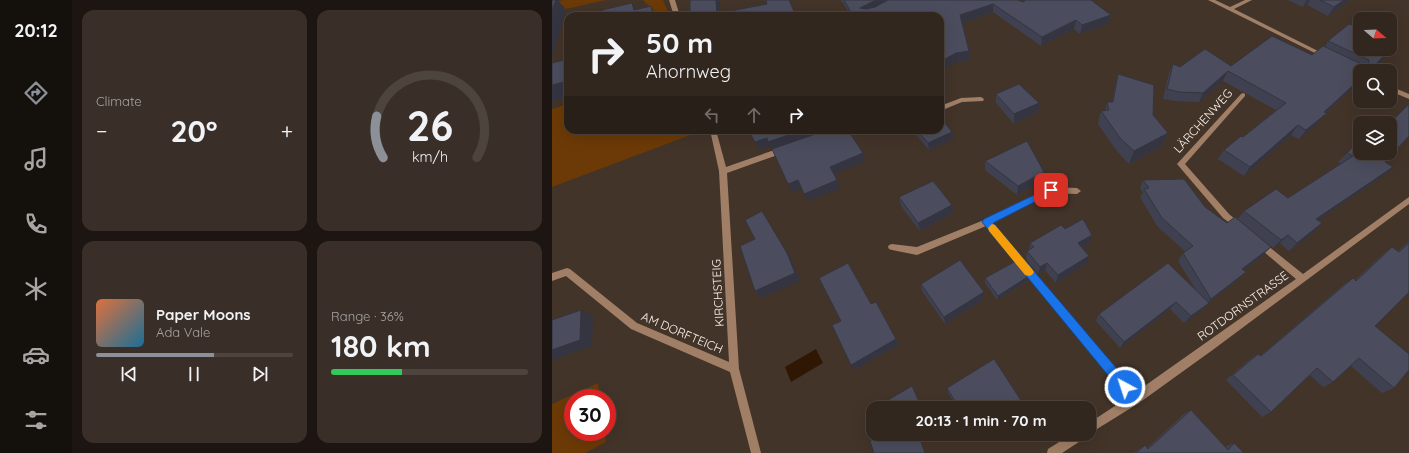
<!DOCTYPE html>
<meta charset="utf-8">
<style>
:root{--surface:#32271f;--page:#3a2f28;--text:#f1f3f6;--muted:#a8a5a4;--line:#4d443d;--accent:#8c9099}
body{margin:0;font-family:Quicksand,sans-serif;background:var(--page);color:var(--text);height:100vh;display:flex;flex-direction:column;font-size:15px;white-space:nowrap}
*{box-sizing:border-box;margin:0}
p{font-size:13px;color:var(--muted)}
.icon{flex:none;width:22px;height:22px;fill:none;stroke:currentColor;stroke-width:2;stroke-linecap:round;stroke-linejoin:round}
.map{position:relative;flex:1;overflow:hidden}
.panel{display:flex;flex-direction:column;gap:10px;padding:10px;background:#1c1511;width:480px}
.panel>*{flex:none}
.top-card{position:absolute;left:12px;top:12px;width:380px;height:122px;border-radius:12px;box-shadow:0 4px 16px #0002,0 0 0 1px var(--line);background:#32271f;color:var(--text);overflow:hidden}
.needle{width:26px;rotate:109deg}
.tools{position:absolute;left:801px;top:12px;display:grid;gap:8px}
.tools a{display:grid;place-items:center;width:44px;height:44px;border-radius:8px;background:var(--surface);box-shadow:0 4px 16px #0002,0 0 0 1px var(--line);font-size:20px}
.speed{position:absolute;left:12px;top:389px;display:flex;gap:8px;font-size:20px;font-weight:700;text-align:center}
.speed>*{display:grid;place-content:center;width:52px;height:52px;border-radius:50%;background:var(--surface);box-shadow:0 4px 16px #0002,0 0 0 1px var(--line);line-height:1}
.speed .limit{border:6px solid #d22;background:#fff;color:#111}
.pin{position:absolute;display:grid;place-items:center;width:34px;height:34px;color:#fff;margin:-17px;border-radius:8px;box-shadow:0 2px 6px #0006}
.me{position:absolute;width:44px;margin:-22px;rotate:320deg;stroke-linejoin:round;filter:drop-shadow(0 0 3px #0008)}
.turn{display:flex;align-items:center;gap:14px;height:84px;padding:0 16px;font-size:18px}
.turn .icon{width:52px;height:52px;stroke-width:2.5}
.turn b{display:block;font-size:28px;line-height:34px}
.lanes{display:flex;align-items:center;height:38px;padding:0 16px;background:#0003;justify-content:center;gap:20px;direction:ltr}
.lanes .off{opacity:.35}
.big{font-size:30px;font-weight:700;line-height:1.1}
.panel .card{flex:1;display:flex;flex-direction:column;justify-content:center;gap:6px;min-width:0;padding:0 14px;border-radius:12px;background:var(--page)}
.panel .dial{align-items:center;gap:0}
.dial svg{height:104px;overflow:visible;fill:none;stroke:var(--line);stroke-width:7;stroke-linecap:round;text-anchor:middle}
.dial text{fill:var(--text);stroke:none}
.song{display:flex;align-items:center;gap:12px}
.cover{width:48px;height:48px;border-radius:6px;background:linear-gradient(135deg,hsl(20 70% 55%),hsl(200 70% 35%))}
.played{height:4px;border-radius:2px;background:linear-gradient(90deg,var(--accent) 60%,var(--line) 60%)}
.keys{display:flex;justify-content:space-around;direction:ltr}
.heat{display:flex;justify-content:space-between;align-items:center;font-size:22px;direction:ltr}
.charge{height:6px;border-radius:3px;background:linear-gradient(90deg,#34c759 36%,var(--line) 0)}
.panel .tiles{flex:1;display:grid;gap:10px;grid-template-columns:repeat(2,1fr)}
.trip{position:absolute;left:314px;top:401px;width:230px;height:40px;border-radius:12px;background:var(--surface);box-shadow:0 4px 16px #0002,0 0 0 1px var(--line);font-weight:700;line-height:40px;text-align:center}
main{display:flex;flex:1;min-height:0}
.menu{display:flex;flex-direction:column;width:72px;justify-content:space-around;align-items:center;background:#14100c;color:var(--muted)}
.menu .icon{width:28px;height:28px}
.menu .active{color:var(--accent)}
.menu b{font-size:18px;color:var(--text)}
.map>svg:first-child{display:block}
.green{fill:#6c3a06}
.water{fill:#2f1704}
.lines{fill:none;stroke-linecap:round;stroke-linejoin:round}
.street{fill:#a17f66;fill-rule:evenodd}
.wall{fill:#404150}
.shaded-wall{fill:#343541}
.building{fill:#4b4c5d;stroke:#343541}
.route{fill:#1a73e8;stroke:#114b97}
.slow{fill:#f59e0b}
.labels{text-anchor:middle;stroke-width:3;stroke-linejoin:round;paint-order:stroke}
.street-label{font-size:12px;fill:#fbf2eb;stroke:#433429}
</style>
<main>
<nav class="menu">
<b>20:12</b>
<svg class="icon active" aria-label="directions" viewBox="0 0 24 24"><path d="M12 3l9 9-9 9-9-9zM9 14v-3h6M13 9l2 2-2 2"/></svg>
<svg class="icon" aria-label="music" viewBox="0 0 24 24"><path d="M9 18V5l10-2v13"/><circle cx="6" cy="18" r="3"/><circle cx="16" cy="16" r="3"/></svg>
<svg class="icon" aria-label="phone" viewBox="0 0 24 24"><path d="M5 4h4l2 5-3 2q2 4 5 5l2-3 5 2v4C11 20 4 13 5 4z"/></svg>
<svg class="icon" aria-label="climate" viewBox="0 0 24 24"><path d="M12 3v18M4 7l16 10M4 17L20 7"/></svg>
<svg class="icon" aria-label="car" viewBox="0 0 24 24"><path d="M5 17H2v-5l4-1 3-4h7l3 4 3 1v5h-3M9 17h6M6 11h13"/><circle cx="7" cy="17" r="2"/><circle cx="17" cy="17" r="2"/></svg>
<svg class="icon" aria-label="filters" viewBox="0 0 24 24"><path d="M4 7h16M4 17h16"/><circle cx="9" cy="7" r="2"/><circle cx="15" cy="17" r="2"/></svg>
</nav>
<section class="panel">
<div class="tiles">
<div class="card"><p>Climate</p>
<div class="heat"><a>−</a><b class="big">20°</b><a>+</a></div>
</div>
<div class="card dial"><svg viewBox="0 0 100 80">
<path d="M14 69A42 42 0 1 1 86 69"/>
<path d="M14 69A42 42 0 0 1 9 37" stroke="#8c9099"/>
<text x="50" y="56" font-size="32" font-weight="700">26</text>
<text x="50" y="72" font-size="11">km/h</text>
</svg></div>
<div class="card">
<div class="song"><i class="cover"></i><div><b>Paper Moons</b><p>Ada Vale</p></div></div>
<div class="played"></div>
<div class="keys"><svg class="icon" aria-label="previous" viewBox="0 0 24 24"><path d="M18 5L8 12l10 7zM5 5v14"/></svg><svg class="icon" aria-label="pause" viewBox="0 0 24 24"><path d="M8 5v14M16 5v14"/></svg><svg class="icon" aria-label="next" viewBox="0 0 24 24"><path d="M6 5l10 7-10 7zM19 5v14"/></svg></div>
</div>
<div class="card"><p>Range · 36%</p><b class="big">180 km</b><div class="charge"></div></div>
</div>
</section>
<div class="map">
<svg width="857" height="453" viewBox="0 0 857 453">
<rect width="100%" height="100%" fill="#433429"/>
<g class="green">
<polygon points="12,0 54,0 0,12 0,2"/>
<polygon points="91,0 111,0 118,16 105,16 104,13"/>
<polygon points="16,104 16,130 141,130 141,134 0,187 0,109"/>
<polygon points="46,383 48,398 21,398 21,432 52,432 54,442 33,453 0,453 0,404"/>
</g>
<polygon class="water" points="264,349 271,363 239,382 233,367"/>
<g class="lines">
<g class="street">
<polygon points="117,0 123,0 128,16 122,16"/>
<polygon points="656,0 663,0 678,7 693,0 700,0 682,9 776,56 775,57 771,57"/>
<polygon points="838,86 857,94 857,99 838,91"/>
<polygon points="691,93 693,94 693,96 633,164 677,214 690,225 691,227 690,229 687,230 671,218 625,164 689,94"/>
<polygon points="429,97 432,99 431,101 410,102 388,111 388,106 409,98"/>
<polygon points="158,130 164,130 174,167 231,147 235,150 234,152 175,173 187,369 209,453 199,453 178,372 79,329 14,276 0,281 0,273 15,268 18,269 85,323 177,362 167,171"/>
<polygon points="499,187 525,188 529,191 525,194 500,193 441,223 584,392 744,279 705,246 704,244 705,242 708,241 711,242 751,274 857,197 857,204 662,349 587,403 537,434 537,423 575,398 434,226 365,255 340,250 337,249 336,247 337,245 340,244 365,247 432,220"/>
<polygon points="520,434 534,434 533,438 510,453 495,453 496,449"/>
</g>
</g>
<g class="wall">
<polygon points="289,0 335,0 334,1 466,0 556,24 528,34 522,29 489,46 441,12 410,23 417,51 418,60 404,62 388,16 299,16"/>
<polygon points="736,0 798,0 776,16 755,5 751,7"/>
<polygon points="776,41 837,54 819,71 808,71 808,81 774,113 767,122 747,139 739,135 692,176 666,159 672,150 691,137 724,110 671,81 647,102 623,101 611,99 617,73 621,64 628,67 679,66 760,55 773,47"/>
<polygon points="566,74 616,133 610,146 577,164 564,150 546,124 549,111 553,111 555,102 560,102 563,87"/>
<polygon points="444,94 486,112 462,124 444,103"/>
<polygon points="360,130 388,130 401,139 377,150"/>
<polygon points="795,153 833,162 841,167 831,176 766,220 762,232 737,251 728,243 721,248 686,219 692,211 736,198 790,164 786,162"/>
<polygon points="433,161 492,172 491,181 465,195 433,170"/>
<polygon points="591,180 653,207 712,254 692,270 687,279 657,302 650,310 632,323 618,309 568,348 544,321 547,314 644,290 626,261 631,253 634,252 605,226 588,197 591,193 588,188"/>
<polygon points="347,197 401,213 368,231 349,206"/>
<polygon points="513,229 537,243 530,248 534,264 504,283 493,270 486,274 474,259 475,251 477,250 478,243"/>
<polygon points="857,241 857,293 823,326 842,388 830,393 799,366 781,382 771,387 758,375 719,412 710,417 674,380 698,359 706,354 708,356 791,285 801,278 803,280 830,255 840,247 846,251"/>
<polygon points="433,278 477,280 445,300 433,283"/>
<polygon points="369,284 432,292 432,299 393,324 370,291"/>
<polygon points="395,388 474,408 405,408 396,393"/>
<polygon points="639,410 673,447 682,443 692,453 582,453 593,445 595,448 632,414"/>
<polygon points="438,434 448,434 441,439"/>
</g>
<g class="shaded-wall">
<polygon points="4,0 6,0 14,10 1,55 0,55 0,10"/>
<polygon points="164,0 167,0 168,16 165,16"/>
<polygon points="324,0 335,0 329,7 310,16 308,8"/>
<polygon points="755,0 758,0 755,5 751,7"/>
<polygon points="792,0 798,0 776,16 782,7"/>
<polygon points="80,3 86,12 82,10"/>
<polygon points="441,4 441,12 408,24 408,15"/>
<polygon points="99,6 104,16 101,16"/>
<polygon points="242,11 244,16 235,16 234,13"/>
<polygon points="559,15 556,24 528,34 530,25"/>
<polygon points="524,20 522,29 489,46 490,37"/>
<polygon points="845,44 837,54 819,71 816,71"/>
<polygon points="417,51 418,60 404,62 388,71 388,62 404,53"/>
<polygon points="676,71 671,81 647,102 651,93"/>
<polygon points="808,79 808,81 765,121 772,112"/>
<polygon points="16,81 16,97 0,101 0,85"/>
<polygon points="487,103 486,112 462,124 462,114"/>
<polygon points="775,113 767,122 747,139 754,130"/>
<polygon points="746,125 739,135 692,176 698,167"/>
<polygon points="251,130 277,130 221,149 219,146 208,150 203,142 215,138"/>
<polygon points="400,132 401,139 377,150 376,143"/>
<polygon points="616,133 610,146 577,164 582,151"/>
<polygon points="311,153 314,161 281,175 278,167"/>
<polygon points="841,167 831,176 756,227 764,219"/>
<polygon points="492,172 491,181 465,195 466,186"/>
<polygon points="246,180 250,188 240,192 236,184"/>
<polygon points="285,180 289,188 256,201 252,194"/>
<polygon points="400,205 401,213 368,231 366,223"/>
<polygon points="210,211 240,260 248,281 209,298 203,291"/>
<polygon points="770,223 762,232 737,251 745,243"/>
<polygon points="540,235 537,243 524,252 526,243"/>
<polygon points="736,235 728,243 721,248 729,240"/>
<polygon points="719,247 712,254 684,276 690,269"/>
<polygon points="537,256 534,264 504,283 506,275"/>
<polygon points="495,263 493,270 486,274 488,267"/>
<polygon points="694,272 687,279 653,305 659,299"/>
<polygon points="477,276 477,280 445,300 446,296"/>
<polygon points="432,292 432,299 393,324 392,317"/>
<polygon points="624,302 618,309 568,348 572,342"/>
<polygon points="657,303 650,310 632,323 639,316"/>
<polygon points="29,310 41,317 40,346 0,360 0,350"/>
<polygon points="344,339 347,345 302,370 299,365"/>
<polygon points="443,434 448,434 441,439 441,435"/>
</g>
<g class="building">
<polygon points="0,0 4,0 0,10"/>
<polygon points="138,0 164,0 165,16 138,16"/>
<polygon points="214,0 237,0 242,11 234,13 236,16 169,16 168,13 215,4"/>
<polygon points="292,0 324,0 308,8 314,9 323,7 336,0 465,0 472,2 473,0 539,0 559,15 530,25 524,20 490,37 441,4 408,15 417,51 404,53 388,62 388,16 301,16"/>
<polygon points="768,0 792,0 782,7"/>
<polygon points="80,3 82,10 99,6 101,16 51,16 50,10"/>
<polygon points="797,24 808,28 808,49 838,49 838,41 845,44 816,71 808,71 808,79 772,112 775,113 754,130 746,125 698,167 672,150 689,136 691,137 734,103 676,71 651,93 627,92 615,89 621,64 628,67 653,49 679,66 720,36 760,55 771,46 816,67 817,60 776,41"/>
<polygon points="16,59 16,81 0,85 0,63"/>
<polygon points="566,74 602,85 601,115 616,133 582,151 568,138 549,111 557,110 555,102 561,102"/>
<polygon points="467,84 487,103 462,114 444,94"/>
<polygon points="856,105 857,105 857,136 833,162 841,167 764,219 770,223 745,243 736,235 729,240 692,211 724,189 736,198 801,156 795,153 808,139 808,153 838,153 838,123"/>
<polygon points="388,117 400,132 376,143 365,130 388,130"/>
<polygon points="196,130 251,130 216,142 215,138 203,142"/>
<polygon points="275,130 296,130 311,153 278,167 285,180 252,194 246,180 236,184 220,149"/>
<polygon points="475,141 492,172 466,186 433,161"/>
<polygon points="632,179 653,207 675,223 683,217 719,247 690,269 694,272 659,299 631,253 641,246 610,218 592,189 597,188 591,180"/>
<polygon points="381,181 400,205 366,223 347,197"/>
<polygon points="210,211 235,253 243,273 203,291 188,246 203,239 193,220"/>
<polygon points="531,219 540,235 526,243 537,256 506,275 495,263 488,267 475,251 482,247 478,243 509,225 513,229"/>
<polygon points="857,243 857,292 823,326 857,354 857,370 842,388 807,358 781,382 765,368 719,412 681,375 706,354 709,356 801,278 804,281 840,247 847,252"/>
<polygon points="408,260 432,292 392,317 369,284"/>
<polygon points="464,261 477,276 446,296 433,278"/>
<polygon points="296,263 319,304 324,302 344,339 299,365 280,325 289,321 267,278"/>
<polygon points="616,263 657,303 639,316 624,302 572,342 547,314"/>
<polygon points="29,310 28,340 0,350 0,320"/>
<polygon points="442,359 474,408 407,408 395,388"/>
<polygon points="360,386 369,406 365,408 339,408 336,400"/>
<polygon points="639,410 676,450 682,443 692,453 584,453 593,445 596,449"/>
<polygon points="332,434 366,434 373,453 322,453 318,441"/>
</g>
<polygon class="route" points="499,187 503,190 502,192 441,223 577,383 579,387 577,391 573,393 569,391 430,222 432,219"/>
<polygon class="slow" points="440,224 443,225 480,269 482,272 480,275 477,276 473,275 437,231 436,228"/>
<g class="labels">
<g class="street-label">
<text transform="translate(651 121) rotate(-48)" y="4">LÄRCHENWEG</text>
<text transform="translate(166 293) rotate(-93)" y="4">KIRCHSTEIG</text>
<text transform="translate(691 306) rotate(-36)" y="4">ROTDORNSTRASSE</text>
<text transform="translate(130 333) rotate(23)" y="4">AM DORFTEICH</text>
</g>
</g>
</svg>
<div class="tools">
<a><svg class="needle" viewBox="-14 -14 28 28"><path d="M0-13l5 13h-10z" fill="#e53935"/><path d="M0 13l5-13h-10z" fill="#a8a5a4"/></svg></a>
<a><svg class="icon" aria-label="search" viewBox="0 0 24 24"><circle cx="10" cy="10" r="6"/><path d="M15 15l6 6"/></svg></a>
<a><svg class="icon" aria-label="layers" viewBox="0 0 24 24"><path d="M12 4l9 5-9 5-9-5zM3 14l9 5 9-5"/></svg></a>
</div>
<div class="speed"><div class="limit">30</div></div>
<div class="pin" style="left:499px;top:190px;background:#d93025"><svg class="icon" aria-label="arrive" viewBox="0 0 24 24"><path d="M6 21V4h12l-3 4 3 4H6"/></svg></div>
<svg class="me" style="left:573px;top:387px" viewBox="-20 -20 40 40"><circle r="17" fill="#1a73e8" stroke="#fff" stroke-width="3"/><path d="M0-11L8 9 0 5-8 9z" fill="#fff"/></svg>
<div class="trip">20:13 · 1 min · 70 m</div>
<div class="top-card">
<div class="turn"><svg class="icon" aria-label="right" viewBox="0 0 24 24"><path d="M7 20v-9h11M14 6l5 5-5 5"/></svg><div><b>50 m</b>Ahornweg</div></div>
<div class="lanes"><svg class="icon off" aria-label="left" viewBox="0 0 24 24"><path d="M17 20v-9H6M10 6l-5 5 5 5"/></svg><svg class="icon off" aria-label="ahead" viewBox="0 0 24 24"><path d="M12 20V5M6 11l6-6 6 6"/></svg><svg class="icon" aria-label="right" viewBox="0 0 24 24"><path d="M7 20v-9h11M14 6l5 5-5 5"/></svg></div>
</div>
</div>
</main>
